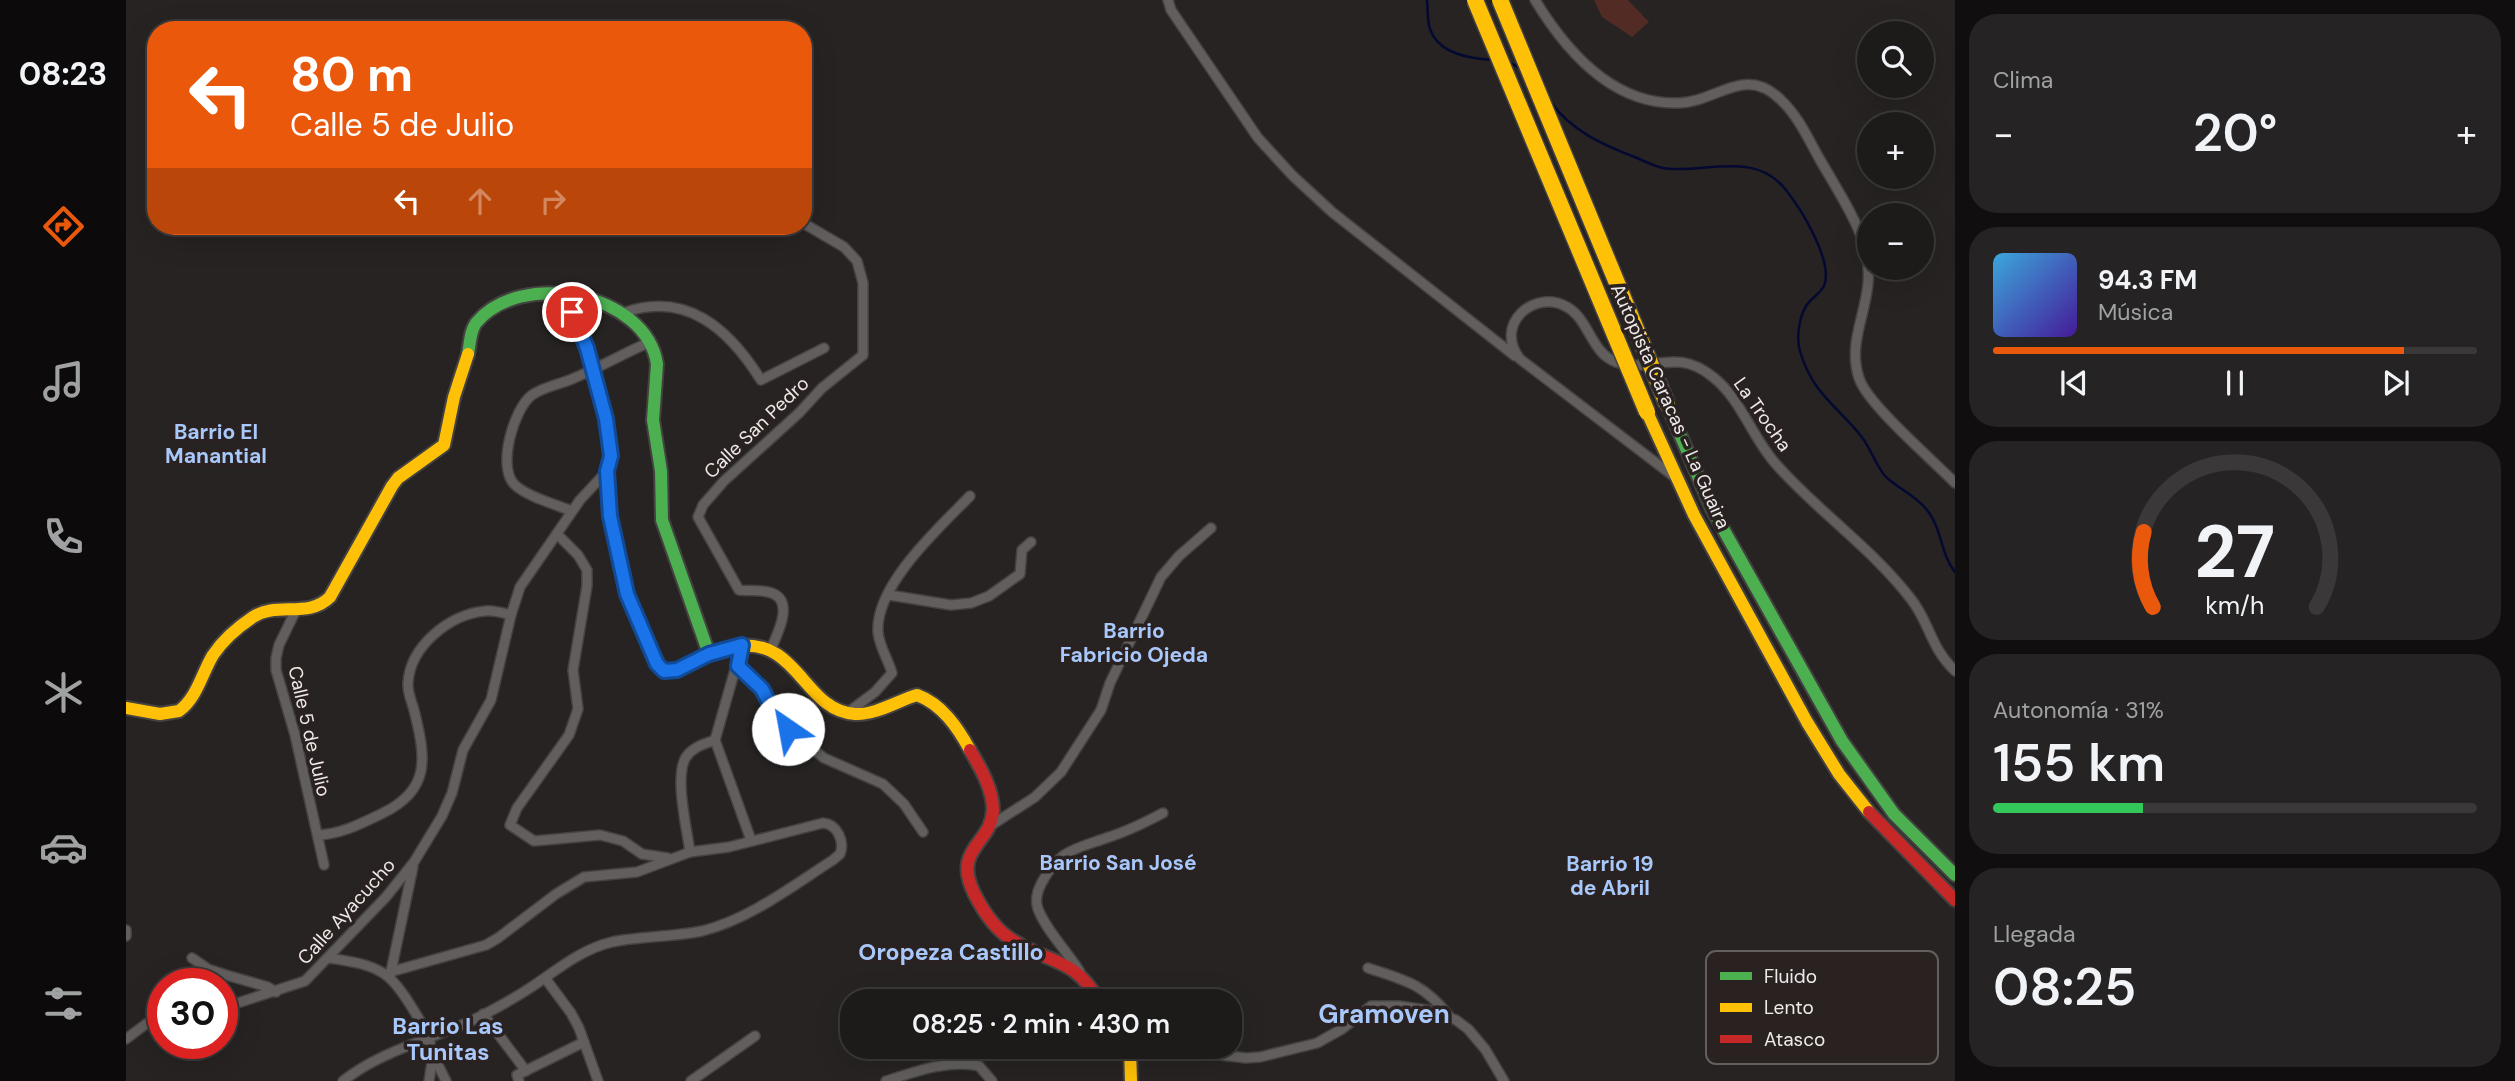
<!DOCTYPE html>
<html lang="es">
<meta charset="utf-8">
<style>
:root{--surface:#1d1a1a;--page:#252323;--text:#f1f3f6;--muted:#a0a1a2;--line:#3b3839;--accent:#ea580c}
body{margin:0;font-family:"DM Sans",sans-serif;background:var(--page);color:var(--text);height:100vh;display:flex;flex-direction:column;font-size:26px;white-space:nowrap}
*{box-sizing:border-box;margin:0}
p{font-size:23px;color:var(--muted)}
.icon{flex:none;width:38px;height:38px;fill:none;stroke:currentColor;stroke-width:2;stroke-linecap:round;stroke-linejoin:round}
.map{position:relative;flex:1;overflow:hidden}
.details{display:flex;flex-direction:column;gap:14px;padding:14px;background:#100e0e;width:560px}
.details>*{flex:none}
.guide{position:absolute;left:21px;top:21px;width:665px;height:214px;border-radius:28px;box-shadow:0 7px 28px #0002,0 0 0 2px var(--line);background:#ea580c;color:#fff;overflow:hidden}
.buttons{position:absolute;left:1731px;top:21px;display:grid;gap:14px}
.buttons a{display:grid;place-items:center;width:77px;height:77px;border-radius:50%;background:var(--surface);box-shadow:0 7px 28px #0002,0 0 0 2px var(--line);font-size:35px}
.speed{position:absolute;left:21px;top:968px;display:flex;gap:14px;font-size:35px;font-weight:700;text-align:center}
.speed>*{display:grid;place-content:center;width:91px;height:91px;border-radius:50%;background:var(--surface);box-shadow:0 7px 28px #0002,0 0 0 2px var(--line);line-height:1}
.speed .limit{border:10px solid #d22;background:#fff;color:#111}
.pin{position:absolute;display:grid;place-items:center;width:60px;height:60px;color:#fff;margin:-30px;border:4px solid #fff;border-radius:50%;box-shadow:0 2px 7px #0007}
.me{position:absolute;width:77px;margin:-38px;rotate:327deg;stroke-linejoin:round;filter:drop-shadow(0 0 5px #0008)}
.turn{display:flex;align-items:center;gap:24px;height:147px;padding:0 28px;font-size:32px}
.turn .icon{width:91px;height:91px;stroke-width:2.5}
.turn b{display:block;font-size:49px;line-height:60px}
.lanes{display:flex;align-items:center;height:66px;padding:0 28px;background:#0003;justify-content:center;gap:35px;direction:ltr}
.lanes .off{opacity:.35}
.big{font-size:52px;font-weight:600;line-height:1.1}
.details .widget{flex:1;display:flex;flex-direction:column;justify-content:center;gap:10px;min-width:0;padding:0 24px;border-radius:28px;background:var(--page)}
.details .dial{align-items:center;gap:0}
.dial svg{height:182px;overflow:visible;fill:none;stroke:var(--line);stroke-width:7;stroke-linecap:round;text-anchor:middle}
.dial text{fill:var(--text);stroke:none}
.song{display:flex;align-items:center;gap:21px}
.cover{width:84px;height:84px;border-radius:10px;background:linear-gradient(135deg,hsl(200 70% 55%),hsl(260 70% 35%))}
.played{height:7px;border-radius:4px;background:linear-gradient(90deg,var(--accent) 85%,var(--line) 85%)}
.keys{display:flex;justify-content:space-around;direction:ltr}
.heat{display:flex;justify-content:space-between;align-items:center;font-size:38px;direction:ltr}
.charge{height:10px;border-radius:5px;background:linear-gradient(90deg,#34c759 31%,var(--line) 0)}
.trip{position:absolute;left:714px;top:989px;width:402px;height:70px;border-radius:28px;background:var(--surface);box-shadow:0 7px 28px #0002,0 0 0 2px var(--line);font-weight:600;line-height:70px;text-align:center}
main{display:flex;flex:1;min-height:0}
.tab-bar{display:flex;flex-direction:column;width:126px;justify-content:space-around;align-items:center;background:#0c0a0a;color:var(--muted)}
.tab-bar .icon{width:49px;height:49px}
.tab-bar .on{color:var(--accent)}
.tab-bar b{font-size:32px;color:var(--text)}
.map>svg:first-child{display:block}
.garden{fill:#512b24}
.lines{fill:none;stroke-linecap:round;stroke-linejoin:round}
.stream{stroke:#040931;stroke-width:2.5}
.street-casing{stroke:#444141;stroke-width:12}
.fast-casing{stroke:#444141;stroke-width:16}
.slow-casing{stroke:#444141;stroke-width:16}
.jam-casing{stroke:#444141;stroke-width:16}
.street{stroke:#625e5e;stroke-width:9}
.fast{stroke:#4caf50;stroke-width:12}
.slow{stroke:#ffc107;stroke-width:12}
.jam{stroke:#c62828;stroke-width:12}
.slow-bridge-casing{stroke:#444141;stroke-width:19;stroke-linecap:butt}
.slow-bridge{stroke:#ffc107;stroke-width:16}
.route-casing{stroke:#114b97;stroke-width:18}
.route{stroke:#1a73e8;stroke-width:12}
.labels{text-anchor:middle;stroke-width:7;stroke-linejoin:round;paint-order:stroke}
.street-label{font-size:19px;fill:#eeeae9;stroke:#292221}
.neighbourhood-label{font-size:21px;font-weight:bold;fill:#a8c8fb;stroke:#292221}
.quarter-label{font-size:23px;font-weight:bold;fill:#a8c8fb;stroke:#292221}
.district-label{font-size:26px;font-weight:bold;fill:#a8c8fb;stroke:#292221}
.key{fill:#292221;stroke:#645e5d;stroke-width:2}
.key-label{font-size:19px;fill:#eeeae9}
</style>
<main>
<nav class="tab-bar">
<b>08:23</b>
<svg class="icon on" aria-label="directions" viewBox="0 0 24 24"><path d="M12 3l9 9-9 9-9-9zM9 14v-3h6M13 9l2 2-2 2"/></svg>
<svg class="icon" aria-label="music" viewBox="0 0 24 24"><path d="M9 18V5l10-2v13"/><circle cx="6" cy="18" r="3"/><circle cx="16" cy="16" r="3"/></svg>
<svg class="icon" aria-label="phone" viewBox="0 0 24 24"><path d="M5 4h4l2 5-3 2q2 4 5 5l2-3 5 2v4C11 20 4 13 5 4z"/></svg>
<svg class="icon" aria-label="climate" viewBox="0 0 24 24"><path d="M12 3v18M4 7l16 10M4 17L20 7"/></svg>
<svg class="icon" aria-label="car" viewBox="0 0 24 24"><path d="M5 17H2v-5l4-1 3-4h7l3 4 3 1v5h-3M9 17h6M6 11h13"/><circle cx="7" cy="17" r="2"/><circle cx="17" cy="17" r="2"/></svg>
<svg class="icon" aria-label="filters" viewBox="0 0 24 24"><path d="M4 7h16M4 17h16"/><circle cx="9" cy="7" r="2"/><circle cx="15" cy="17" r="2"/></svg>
</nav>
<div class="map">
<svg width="1829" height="1081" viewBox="0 0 1829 1081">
<rect width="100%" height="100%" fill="#272323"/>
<polygon class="garden" points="1468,0 1502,0 1523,22 1506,37 1476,17"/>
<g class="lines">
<g class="stream">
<path d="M 1301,0 C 1302,9 1301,20 1304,29 C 1312,54 1346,59 1368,60"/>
<polyline points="1381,62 1395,68"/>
<path d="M 1424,101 C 1445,131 1477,145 1511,158 C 1522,163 1534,169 1546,169 C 1586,171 1630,152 1660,190 C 1675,209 1708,262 1698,286 C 1694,293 1689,296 1684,301 C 1673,312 1670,338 1674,351 C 1686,393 1711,406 1735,436 C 1745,448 1749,465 1760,477 C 1773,489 1790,496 1801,510 C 1816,528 1814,553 1829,572"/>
</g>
<g class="street-casing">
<g id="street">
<polyline points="1042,0 1045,10 1132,138 1167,176 1206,212 1389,356"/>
<path d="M 1409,0 C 1440,51 1487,105 1552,103 C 1592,102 1619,64 1655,100 C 1672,116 1682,138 1693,158 C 1709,186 1729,216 1739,247 C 1742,259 1743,272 1742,284 C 1739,316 1722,345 1733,378 C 1741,404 1807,460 1829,483"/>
<polyline points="434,294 445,312 461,348 480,419 485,456 481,471 484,516 501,595 532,664 539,671 551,670 583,654"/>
<path d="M 497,313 C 560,290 603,329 635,380 L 698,348"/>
<path d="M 1546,475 L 1394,359 C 1367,325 1408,288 1441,307 C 1463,319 1465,353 1490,362 C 1525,374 1549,346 1587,377 C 1615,399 1626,437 1649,463 C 1691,511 1746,548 1785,599 C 1804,623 1804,647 1829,671"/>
<path d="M 446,511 C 431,505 399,496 388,484 C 371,466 388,408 406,395 C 417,387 434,384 446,379 C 473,368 498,353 524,342"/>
<polyline points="432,535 452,555 461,570 461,586 447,670 452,709 443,735 391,808 384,825 408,841 474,835 497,841 516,854 542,858"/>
<polyline points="763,595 825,605 845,603 863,596 894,574 896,550 905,542"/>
<polyline points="171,608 153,645 150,658 150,670 169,735 198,865"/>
<polyline points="616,645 589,740 625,840"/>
<path d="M 644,651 C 651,635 671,598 642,592 C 633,590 622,591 613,590 L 572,517 L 577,505 L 598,481 L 673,413 L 696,388 L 737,355 L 737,283 L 731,261 L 718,247 L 677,223"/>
<polyline points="612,666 636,689 652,719 662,729 698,758 757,784 778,804 797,832"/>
<path d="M 721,713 L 749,692 L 766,673 C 762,659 753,646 752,632 C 749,585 814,527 844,496"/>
<polyline points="861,828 909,797 935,772 975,710 984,683 1035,577 1053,556 1085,528"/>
<path d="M 192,835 C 216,834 236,823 257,813 C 304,790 300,759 289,714 C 287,704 281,693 282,683 C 284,646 324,614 359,611 C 367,610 377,613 385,615"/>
<path d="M 564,852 C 561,829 548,776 560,757 C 567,747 578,744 589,740"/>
<polyline points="0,930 0,936"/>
<polyline points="66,958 82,969 100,975 142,987 150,992"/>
<path d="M 203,958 C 221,961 241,963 257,973 C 275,984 292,1019 304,1037"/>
<path d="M 1242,968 C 1279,980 1298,984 1323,1016"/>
<path d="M 954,972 C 942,952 921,932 912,909 C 909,901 911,892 915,884 C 933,849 950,849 983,837 C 1002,831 1020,822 1037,813"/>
<polyline points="264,976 287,867"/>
<polyline points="419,978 445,1013 453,1028 472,1081"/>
<polyline points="96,1008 179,981 260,897 288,862 316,816 326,793 337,750 365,700 385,615 394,587 454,500 481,471"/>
<polyline points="357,1014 400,1071"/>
<polyline points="304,1037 304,1049 320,1081"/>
<polyline points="0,1039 20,1024 37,1018"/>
<polyline points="1004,1048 1015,1051 1059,1051 1120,1058 1134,1057 1191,1043 1216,1029 1245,1006 1273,1006 1301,1010 1330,1020 1342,1029 1359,1049 1378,1081"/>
<path d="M 217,1081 C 255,1051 303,1040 347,1020 C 367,1010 389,998 407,986 C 432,969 456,949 486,942 C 515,936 547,937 576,931 C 624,919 666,886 707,860 L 714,854 C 719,841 711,824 697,823 L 603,847 L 564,852 L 511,872 L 458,877 L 430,894 L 372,938 L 360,945 L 264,972"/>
<polyline points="303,1081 307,1056"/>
<polyline points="393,1081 391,1075 458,1042"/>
<polyline points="565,1081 629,1036"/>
<path d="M 760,1081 C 788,1072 823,1059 853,1066 L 866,1081"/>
</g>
</g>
<g class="fast-casing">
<g id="fast">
<path d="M 342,354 C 344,344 344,331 350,323 C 394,269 520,292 531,364 L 527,420 L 535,471 L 536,520 L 583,654 L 611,646"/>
<polyline points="1541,404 1586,509 1716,741 1768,814 1829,875"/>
</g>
</g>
<g class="slow-casing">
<g id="slow">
<polyline points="1521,412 1568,515 1681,722 1713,774 1743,812"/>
<path d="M 611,646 C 673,638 678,711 729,714 C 750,715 771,701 791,695 C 816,704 832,728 844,750"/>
<path d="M 0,708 L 34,714 L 53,711 C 71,698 76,673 87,655 C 97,640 112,627 127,617 C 151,601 182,619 204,597 L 266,486 L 272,478 L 318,445 L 328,397 L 342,354"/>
<polyline points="1000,1046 1004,1048 1005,1081"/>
</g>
</g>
<g class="jam-casing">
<g id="jam">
<path d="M 844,750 C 854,767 867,789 867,810 C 866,844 826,848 848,893 C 857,911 870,931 888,941 C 925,964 949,958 973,1001"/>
<polyline points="1743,812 1829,900"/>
</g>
</g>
<use href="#street" class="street"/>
<use href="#fast" class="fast"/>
<use href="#slow" class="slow"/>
<use href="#jam" class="jam"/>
<g class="slow-bridge-casing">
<g id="slow-bridge">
<polyline points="1349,0 1521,412"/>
<polyline points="1374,0 1541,404"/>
</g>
</g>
<use href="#slow-bridge" class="slow-bridge"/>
</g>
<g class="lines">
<g class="route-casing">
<polyline id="route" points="446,312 461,348 480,419 485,456 481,471 484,516 501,594 531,664 538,671 551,670 583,654 616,645 612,666 636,689 652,719 662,729"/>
</g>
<use href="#route" class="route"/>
</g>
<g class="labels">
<g class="street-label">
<text transform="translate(1545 406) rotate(66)" y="7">Autopista Caracas - La Guaira</text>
<text transform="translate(1637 414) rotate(55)" y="7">La Trocha</text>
<text transform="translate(630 427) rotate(-44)" y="7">Calle San Pedro</text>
<text transform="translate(184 731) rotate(77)" y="7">Calle 5 de Julio</text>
<text transform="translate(220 911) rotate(-48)" y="7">Calle Ayacucho</text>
</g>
<g class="neighbourhood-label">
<text x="90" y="439">Barrio El<tspan x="90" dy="24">Manantial</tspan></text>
<text x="1008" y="638">Barrio<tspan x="1008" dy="24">Fabricio Ojeda</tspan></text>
<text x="992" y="870">Barrio San José</text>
<text x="1484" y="871">Barrio 19<tspan x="1484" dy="24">de Abril</tspan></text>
</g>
<g class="quarter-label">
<text x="825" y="960">Oropeza Castillo</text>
<text x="322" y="1034">Barrio Las<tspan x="322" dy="26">Tunitas</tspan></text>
</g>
<g class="district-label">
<text x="1258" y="1023">Gramoven</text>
</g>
</g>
<rect x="1580" y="951" width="232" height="113" rx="10" class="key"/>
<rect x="1594" y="972" width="32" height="8" fill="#4caf50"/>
<rect x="1594" y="1003" width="32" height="9" fill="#ffc107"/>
<rect x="1594" y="1035" width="32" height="8" fill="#c62828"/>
<g class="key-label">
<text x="1638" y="983">Fluido</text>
<text x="1638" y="1014">Lento</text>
<text x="1638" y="1046">Atasco</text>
</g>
</svg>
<div class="buttons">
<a><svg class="icon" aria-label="search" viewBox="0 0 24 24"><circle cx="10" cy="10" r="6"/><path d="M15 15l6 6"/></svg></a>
<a>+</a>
<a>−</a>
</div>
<div class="speed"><div class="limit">30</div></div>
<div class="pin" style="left:446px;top:312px;background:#d93025"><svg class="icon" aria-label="arrive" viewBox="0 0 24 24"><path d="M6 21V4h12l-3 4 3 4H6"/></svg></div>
<svg class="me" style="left:662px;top:729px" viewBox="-20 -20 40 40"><circle r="19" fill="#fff"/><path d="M0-13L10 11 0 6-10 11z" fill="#1a73e8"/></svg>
<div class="trip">08:25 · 2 min · 430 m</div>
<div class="guide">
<div class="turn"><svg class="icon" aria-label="left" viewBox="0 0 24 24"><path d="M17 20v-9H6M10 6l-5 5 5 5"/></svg><div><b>80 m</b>Calle 5 de Julio</div></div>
<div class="lanes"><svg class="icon" aria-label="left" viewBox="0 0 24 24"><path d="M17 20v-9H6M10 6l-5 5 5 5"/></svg><svg class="icon off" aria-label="ahead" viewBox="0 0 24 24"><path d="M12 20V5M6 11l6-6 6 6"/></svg><svg class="icon off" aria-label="right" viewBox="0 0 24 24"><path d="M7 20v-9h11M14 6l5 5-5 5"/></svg></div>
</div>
</div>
<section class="details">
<div class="widget"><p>Clima</p>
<div class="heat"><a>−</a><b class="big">20°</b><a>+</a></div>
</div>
<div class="widget">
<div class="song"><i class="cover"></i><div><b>94.3 FM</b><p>Música</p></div></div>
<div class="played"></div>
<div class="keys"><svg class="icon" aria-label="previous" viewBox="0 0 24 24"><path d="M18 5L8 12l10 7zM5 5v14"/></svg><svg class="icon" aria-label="pause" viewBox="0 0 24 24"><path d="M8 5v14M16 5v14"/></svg><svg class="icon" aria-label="next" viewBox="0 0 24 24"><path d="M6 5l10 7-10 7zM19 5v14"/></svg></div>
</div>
<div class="widget dial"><svg viewBox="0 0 100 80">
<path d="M14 69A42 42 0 1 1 86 69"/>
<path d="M14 69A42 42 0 0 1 10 36" stroke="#ea580c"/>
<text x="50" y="56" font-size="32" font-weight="700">27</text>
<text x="50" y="72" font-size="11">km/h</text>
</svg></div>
<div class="widget"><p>Autonomía · 31%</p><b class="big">155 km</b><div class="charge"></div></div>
<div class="widget"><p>Llegada</p><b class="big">08:25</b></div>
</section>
</main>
